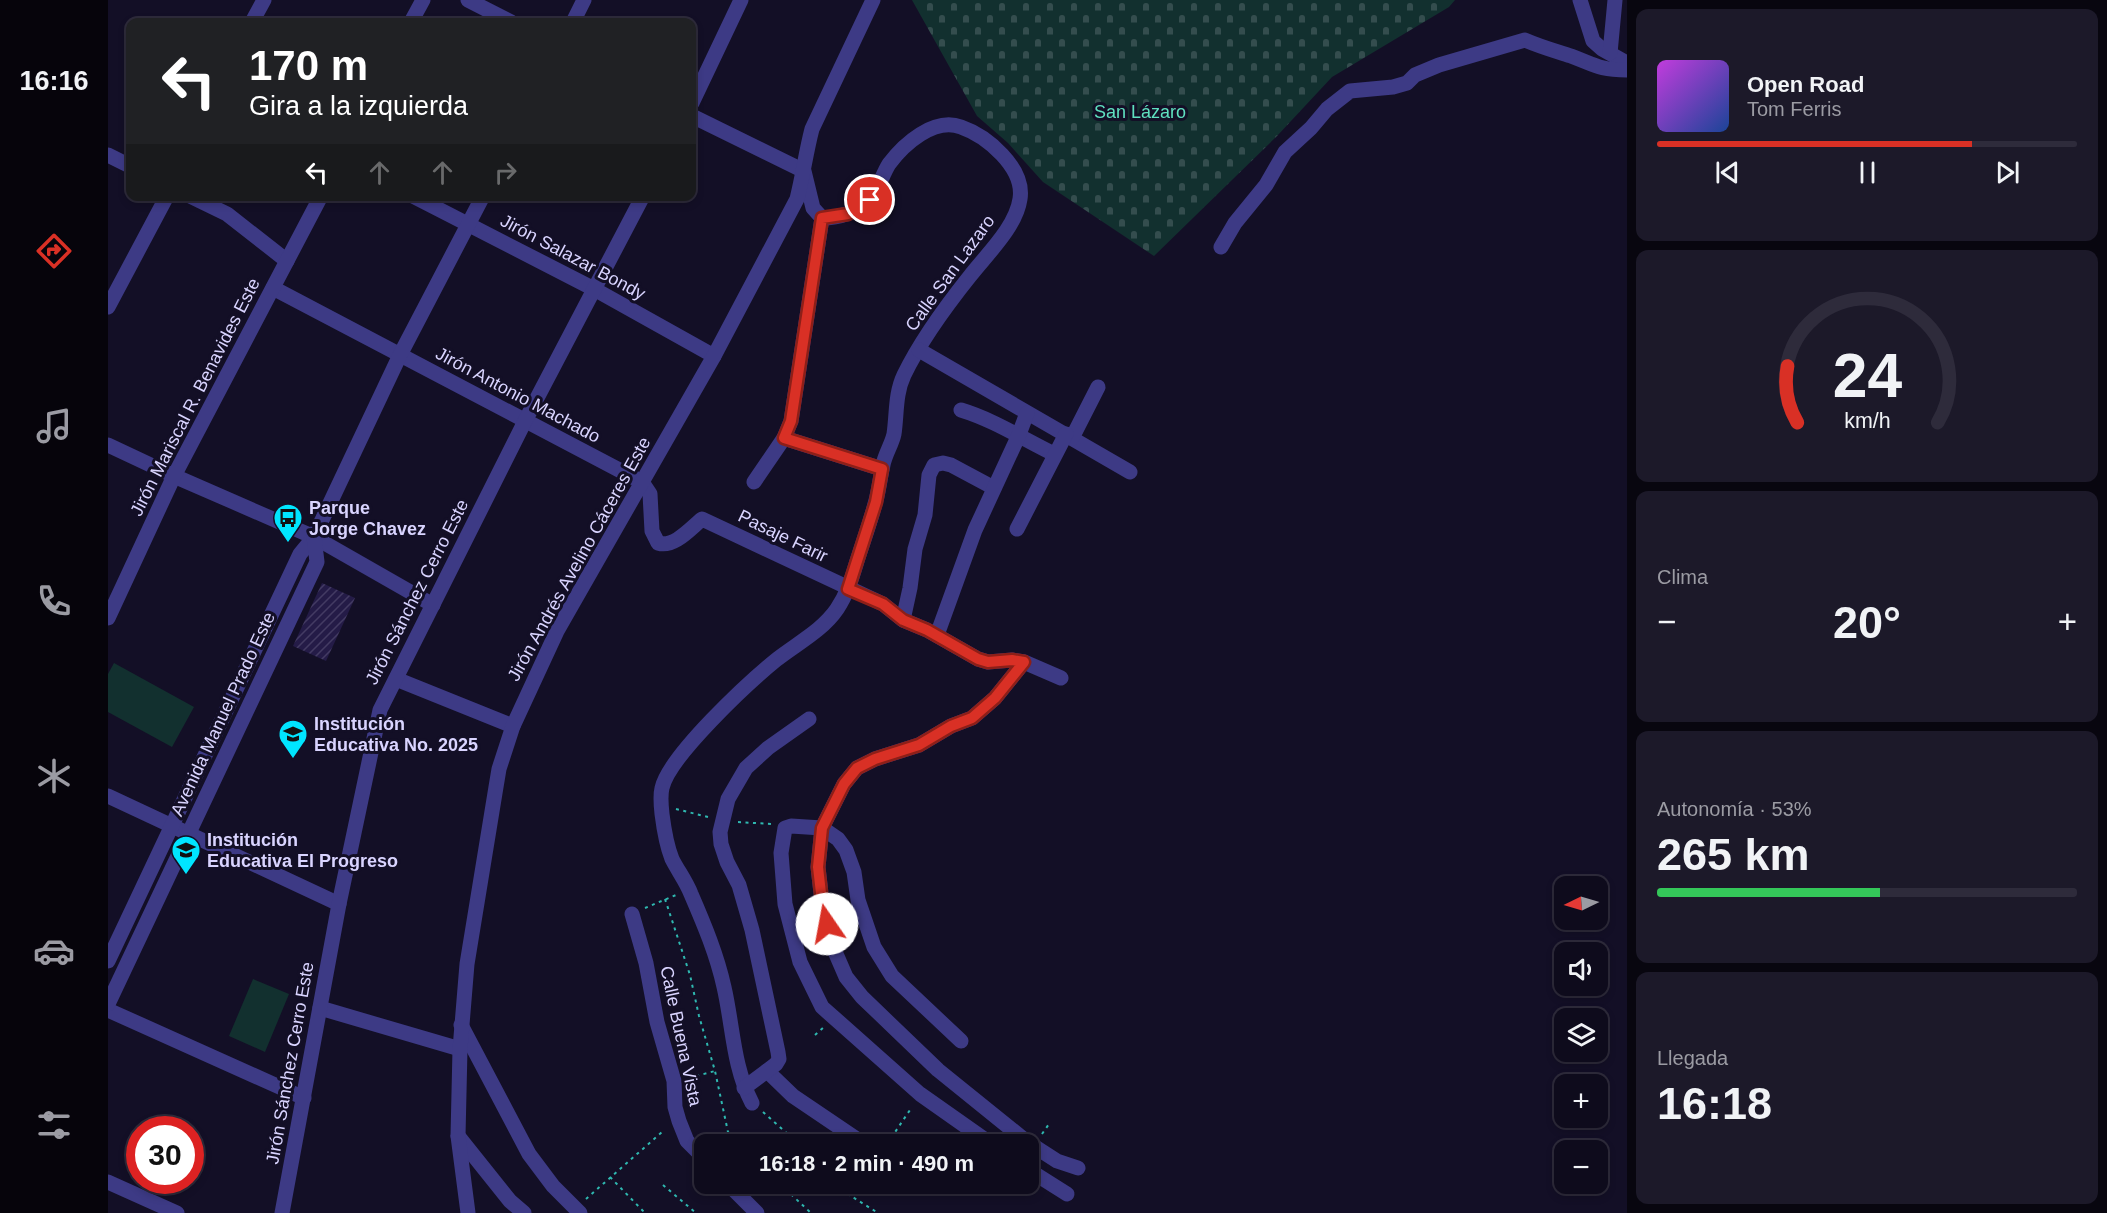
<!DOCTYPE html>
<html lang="es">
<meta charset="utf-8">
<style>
:root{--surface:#0e0b1c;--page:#1c1929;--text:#f1f3f6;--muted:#9b9ba3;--line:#2e2b3b;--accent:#d93025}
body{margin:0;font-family:Helvetica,sans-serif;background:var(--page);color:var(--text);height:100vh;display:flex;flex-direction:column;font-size:22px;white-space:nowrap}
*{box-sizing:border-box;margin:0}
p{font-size:20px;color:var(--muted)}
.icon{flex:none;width:33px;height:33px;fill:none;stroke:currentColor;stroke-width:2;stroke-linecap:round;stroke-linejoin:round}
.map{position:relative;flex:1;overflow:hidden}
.panel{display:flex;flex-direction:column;gap:9px;padding:9px;background:#08060f;width:480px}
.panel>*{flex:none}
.banner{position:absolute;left:18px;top:18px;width:570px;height:183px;border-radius:12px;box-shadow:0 3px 9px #0003,0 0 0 2px var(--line);background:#202124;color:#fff;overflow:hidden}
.needle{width:39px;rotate:265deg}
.fabs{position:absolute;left:1446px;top:876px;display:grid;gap:12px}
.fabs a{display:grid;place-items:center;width:54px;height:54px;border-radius:12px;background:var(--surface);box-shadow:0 3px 9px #0003,0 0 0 2px var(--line);font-size:30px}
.speed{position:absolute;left:18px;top:1116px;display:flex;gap:12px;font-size:30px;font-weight:700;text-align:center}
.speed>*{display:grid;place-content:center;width:78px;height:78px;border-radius:50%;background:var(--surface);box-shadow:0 3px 9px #0003,0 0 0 2px var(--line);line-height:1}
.speed .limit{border:9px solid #d22;background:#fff;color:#111}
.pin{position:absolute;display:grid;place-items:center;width:51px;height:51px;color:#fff;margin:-26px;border:3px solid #fff;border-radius:50%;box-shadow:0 2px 6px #0007}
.me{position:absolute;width:66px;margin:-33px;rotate:348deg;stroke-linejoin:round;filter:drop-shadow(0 0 4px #0008)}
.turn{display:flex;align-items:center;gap:21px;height:126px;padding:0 24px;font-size:27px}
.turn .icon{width:78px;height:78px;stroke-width:2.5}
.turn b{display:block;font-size:42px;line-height:51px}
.lanes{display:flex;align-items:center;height:57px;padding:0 24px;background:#0003;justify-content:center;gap:30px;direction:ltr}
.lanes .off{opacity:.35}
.big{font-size:45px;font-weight:800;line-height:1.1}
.panel .card{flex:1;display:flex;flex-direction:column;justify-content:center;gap:9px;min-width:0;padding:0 21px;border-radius:12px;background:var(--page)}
.panel .dial{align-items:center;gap:0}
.dial svg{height:156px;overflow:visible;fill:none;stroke:var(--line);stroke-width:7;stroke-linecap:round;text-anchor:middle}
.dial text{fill:var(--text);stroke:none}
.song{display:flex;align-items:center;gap:18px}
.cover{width:72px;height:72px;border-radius:9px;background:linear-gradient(135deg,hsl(290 70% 55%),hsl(220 70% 35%))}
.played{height:6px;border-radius:3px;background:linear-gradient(90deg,var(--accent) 75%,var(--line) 75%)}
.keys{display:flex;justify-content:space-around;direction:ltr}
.heat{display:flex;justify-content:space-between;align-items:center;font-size:33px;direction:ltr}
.charge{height:9px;border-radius:4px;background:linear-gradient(90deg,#34c759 53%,var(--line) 0)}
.trip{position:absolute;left:586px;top:1134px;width:345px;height:60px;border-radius:12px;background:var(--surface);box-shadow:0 3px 9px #0003,0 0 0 2px var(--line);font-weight:800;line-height:60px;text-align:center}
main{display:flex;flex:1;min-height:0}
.menu{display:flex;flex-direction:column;width:108px;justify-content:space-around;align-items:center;background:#06040b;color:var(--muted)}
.menu .icon{width:42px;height:42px}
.menu .on{color:var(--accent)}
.menu b{font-size:27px;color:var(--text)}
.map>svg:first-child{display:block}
.cemetery{fill:url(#cemetery-stones)}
.pitch{fill:#12302f}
.building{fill:url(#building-hatch)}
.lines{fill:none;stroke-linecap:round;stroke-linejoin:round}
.path{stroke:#2fb8b0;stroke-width:2;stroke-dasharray:3 4.5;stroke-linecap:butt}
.minor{stroke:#3d3a85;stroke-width:15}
.tertiary{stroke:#3d3a85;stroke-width:15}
.route-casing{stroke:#8d1f18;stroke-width:15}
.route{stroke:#d93025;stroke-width:10}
.labels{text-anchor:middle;stroke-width:6;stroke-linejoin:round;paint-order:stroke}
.park-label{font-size:18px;fill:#5fe0c0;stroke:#130f26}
.street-label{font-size:18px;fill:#d9d4ff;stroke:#130f26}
.poi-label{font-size:18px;font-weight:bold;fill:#d9d4ff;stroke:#130f26;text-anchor:start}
</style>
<main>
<nav class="menu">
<b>16:16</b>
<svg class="icon on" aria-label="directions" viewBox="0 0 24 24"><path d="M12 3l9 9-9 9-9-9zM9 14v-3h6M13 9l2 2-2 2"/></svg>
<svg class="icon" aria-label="music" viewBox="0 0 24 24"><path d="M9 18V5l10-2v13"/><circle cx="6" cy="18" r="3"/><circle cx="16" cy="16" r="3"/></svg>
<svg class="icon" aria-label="phone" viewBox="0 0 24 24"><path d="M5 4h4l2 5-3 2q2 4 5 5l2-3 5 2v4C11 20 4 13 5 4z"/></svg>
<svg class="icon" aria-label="climate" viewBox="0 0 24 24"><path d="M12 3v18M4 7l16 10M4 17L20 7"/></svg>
<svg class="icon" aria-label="car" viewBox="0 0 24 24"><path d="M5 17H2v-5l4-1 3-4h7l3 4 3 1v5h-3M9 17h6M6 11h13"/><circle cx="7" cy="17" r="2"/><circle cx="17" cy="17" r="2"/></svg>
<svg class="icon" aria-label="filters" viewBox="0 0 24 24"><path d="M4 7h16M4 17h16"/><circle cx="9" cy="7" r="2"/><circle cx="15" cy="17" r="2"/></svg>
</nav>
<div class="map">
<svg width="1519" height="1213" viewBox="0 0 1519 1213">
<defs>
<pattern id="cemetery-stones" width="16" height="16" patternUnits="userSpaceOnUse" patternTransform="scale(1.5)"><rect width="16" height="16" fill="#12302f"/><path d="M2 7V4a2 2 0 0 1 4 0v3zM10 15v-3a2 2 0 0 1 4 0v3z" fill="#344d4e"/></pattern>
<pattern id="building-hatch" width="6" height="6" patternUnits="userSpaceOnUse" patternTransform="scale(1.5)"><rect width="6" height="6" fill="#241b47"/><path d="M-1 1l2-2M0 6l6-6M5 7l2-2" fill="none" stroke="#433b63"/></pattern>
</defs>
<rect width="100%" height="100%" fill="#130f26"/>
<polygon class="cemetery" points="804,0 1347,0 1341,7 1224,77 1169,136 1046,256 935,182 900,143 869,116"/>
<g class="pitch">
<polygon points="6,663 86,707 64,747 0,712 0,674"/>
<polygon points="145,979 181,994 157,1052 121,1036"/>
</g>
<polygon class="building" points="214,583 247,598 218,661 185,646"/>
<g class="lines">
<g class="path">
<polyline points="568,809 600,817"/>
<polyline points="630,822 663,824"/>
<polyline points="557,899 582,975 591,1016 607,1071 620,1132 632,1144"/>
<polyline points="537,908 568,895"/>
<polyline points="707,1035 716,1027"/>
<polyline points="581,1078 607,1071"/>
<polyline points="655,1112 691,1144"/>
<polyline points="934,1134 941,1124"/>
<polyline points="779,1144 804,1107"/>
<polyline points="502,1177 537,1213"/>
<polyline points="672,1184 703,1213"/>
<polyline points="728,1184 735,1191 770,1213"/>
<polyline points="555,1185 588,1213"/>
<polyline points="888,1189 893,1184"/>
<polyline points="478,1199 554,1132"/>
</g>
<g class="minor">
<polyline points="360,0 403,22"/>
<polyline points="1472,0 1485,41 1494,49 1519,63"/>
<polyline points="144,22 156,0"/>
<polyline points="303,22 315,0"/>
<polyline points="1502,53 1507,0"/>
<polyline points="584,103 633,0"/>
<path d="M 584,116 L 696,171 L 705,208 L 714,218 C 730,218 752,212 762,199 C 771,189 774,175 781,164 C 796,144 826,117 853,127 C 879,136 917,168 912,199 C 908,227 879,254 862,276 C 838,306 813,340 796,375 C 787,394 789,414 786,434 C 784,444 777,454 775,465 C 772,478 771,491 767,504 C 762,523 755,542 749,561 C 744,578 739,594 729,609 C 714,631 688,644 668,660 C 641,682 561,756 554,788 C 552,796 553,805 554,814 C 556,830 558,844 564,859 C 570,871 578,881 583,894 C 596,924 609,955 616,987 C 625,1026 625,1067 644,1103"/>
<polyline points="0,155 22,166"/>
<polyline points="82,196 119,214 179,261"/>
<polyline points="305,196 486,289 606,356"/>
<path d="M 1113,247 L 1127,223 L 1158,185 L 1177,152 L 1203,128 L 1219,109 L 1242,91 L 1285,87 L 1299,83 L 1307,75 L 1331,65 L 1417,40 C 1433,47 1448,51 1463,56 C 1487,65 1491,70 1519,70"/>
<path d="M 165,288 L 534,482 L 542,494 L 544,531 L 550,543 C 566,548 582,529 594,519 L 775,604 L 795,620 L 819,630 L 870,659 L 880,662 L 904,660 L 916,662 L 953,678"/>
<polyline points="0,307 59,196"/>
<polyline points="811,350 1022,472"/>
<path d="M 853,410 C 886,420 915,439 946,454"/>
<polyline points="676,438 774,469"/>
<polyline points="964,438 990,387"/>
<polyline points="0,445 66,476 206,537 325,605"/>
<polyline points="646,482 676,438 683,421 714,218"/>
<polyline points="909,529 958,434"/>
<polyline points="0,618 66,476 213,196"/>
<polyline points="795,620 802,588 807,549 817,515 821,475 826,465 835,463 843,465 886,488"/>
<polyline points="829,635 867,530 910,437 919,413"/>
<polyline points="916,662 887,698 864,718 843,726 811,745 767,759 749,768 736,784 714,828 710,867 714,902 725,947 738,977 754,997 830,1070 918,1141 949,1161 970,1168"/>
<polyline points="288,679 405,726"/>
<polyline points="0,796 231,904"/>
<polyline points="524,914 538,963 549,1022 566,1081 567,1107 571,1121 579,1141 597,1159"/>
<polyline points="212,1008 352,1049"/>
<polyline points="0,1010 196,1098"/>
<polyline points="353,1025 421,1154 445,1186 472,1213"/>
<polyline points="853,1041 784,976 766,947 750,900 746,872 738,850 730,839 714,828 683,826 677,828 673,853 677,904 692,962 714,1007 812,1094 883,1144"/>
<polyline points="659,1071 685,1096 756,1144"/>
<polyline points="636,1088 668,1064 671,1059 670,1052 644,930 631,885 619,862 613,844 612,832 620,799 638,768 660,748 701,719"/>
<polyline points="350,1136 402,1201 416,1213"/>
<polyline points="921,1170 959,1194"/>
<polyline points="0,1182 69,1213"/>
<polyline points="620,1184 649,1213"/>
<polyline points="828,1184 837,1188"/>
<polyline points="174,1213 231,904 272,710 417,421 535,196"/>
<path d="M 360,1213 L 350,1136 L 352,1049 L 359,964 L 388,787 L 391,769 L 405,726 L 449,631 L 606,356 L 689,199 C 695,175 698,152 704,129 L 765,0"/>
</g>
<g class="tertiary">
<polyline points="465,22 476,0"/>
<polyline points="0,961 192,554 206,537 292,355 375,196"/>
<polyline points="0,1004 209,562 206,537"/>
</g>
</g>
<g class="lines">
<g class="route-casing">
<polyline id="route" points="719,924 714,902 710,867 714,828 736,784 749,768 767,759 811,745 843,726 864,718 887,698 916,662 904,660 880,662 870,659 819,630 795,620 775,604 740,589 768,502 774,469 676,438 683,421 714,218 740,214 762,200"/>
</g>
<use href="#route" class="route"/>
</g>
<defs>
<g id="bus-pin" transform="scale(1.5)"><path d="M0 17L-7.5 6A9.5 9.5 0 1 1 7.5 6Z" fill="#00e5ff" stroke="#130f26"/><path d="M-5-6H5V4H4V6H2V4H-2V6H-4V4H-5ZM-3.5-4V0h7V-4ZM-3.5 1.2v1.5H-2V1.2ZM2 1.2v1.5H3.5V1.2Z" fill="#111"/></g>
<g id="school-pin" transform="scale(1.5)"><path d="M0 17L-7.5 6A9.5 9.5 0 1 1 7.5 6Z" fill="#00e5ff" stroke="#130f26"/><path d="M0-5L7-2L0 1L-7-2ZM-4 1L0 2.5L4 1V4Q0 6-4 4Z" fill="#111"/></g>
</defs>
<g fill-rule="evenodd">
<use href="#bus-pin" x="180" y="518"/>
<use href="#school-pin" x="185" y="734"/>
<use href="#school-pin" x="78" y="850"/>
</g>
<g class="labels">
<g class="park-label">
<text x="1032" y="118">San Lázaro</text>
</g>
<g class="street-label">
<text transform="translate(465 257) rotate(28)" y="6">Jirón Salazar Bondy</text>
<text transform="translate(842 273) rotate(-54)" y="6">Calle San Lazaro</text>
<text transform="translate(410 395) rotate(28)" y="6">Jirón Antonio Machado</text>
<text transform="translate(87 397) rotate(-63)" y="6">Jirón Mariscal R. Benavides Este</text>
<text transform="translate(675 536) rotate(26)" y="6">Pasaje Farir</text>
<text transform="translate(471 559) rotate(-61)" y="6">Jirón Andrés Avelino Cáceres Este</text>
<text transform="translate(309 592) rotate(-63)" y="6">Jirón Sánchez Cerro Este</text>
<text transform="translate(115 714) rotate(-65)" y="6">Avenida Manuel Prado Este</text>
<text transform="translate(573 1036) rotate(78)" y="6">Calle Buena Vista</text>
<text transform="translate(182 1063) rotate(-80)" y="6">Jirón Sánchez Cerro Este</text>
</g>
<g class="poi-label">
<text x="201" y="514">Parque<tspan x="201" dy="21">Jorge Chavez</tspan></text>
<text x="206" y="730">Institución<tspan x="206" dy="21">Educativa No. 2025</tspan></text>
<text x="99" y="846">Institución<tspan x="99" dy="21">Educativa El Progreso</tspan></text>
</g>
</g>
</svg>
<div class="fabs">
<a><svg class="needle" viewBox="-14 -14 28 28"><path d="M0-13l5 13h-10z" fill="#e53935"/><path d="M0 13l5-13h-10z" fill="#9b9ba3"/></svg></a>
<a><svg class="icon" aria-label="sound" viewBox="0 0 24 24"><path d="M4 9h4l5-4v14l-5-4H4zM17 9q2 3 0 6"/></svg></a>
<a><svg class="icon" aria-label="layers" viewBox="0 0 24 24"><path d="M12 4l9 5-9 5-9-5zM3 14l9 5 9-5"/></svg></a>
<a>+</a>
<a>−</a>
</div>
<div class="speed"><div class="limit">30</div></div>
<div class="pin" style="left:762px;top:200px;background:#d93025"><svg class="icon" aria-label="arrive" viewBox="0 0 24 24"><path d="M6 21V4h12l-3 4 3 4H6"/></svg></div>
<svg class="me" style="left:719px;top:924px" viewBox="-20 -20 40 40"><circle r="19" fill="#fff"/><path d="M0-13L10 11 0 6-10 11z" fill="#d93025"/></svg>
<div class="trip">16:18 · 2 min · 490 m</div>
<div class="banner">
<div class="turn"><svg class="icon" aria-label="left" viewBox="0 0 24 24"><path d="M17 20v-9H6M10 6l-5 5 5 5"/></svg><div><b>170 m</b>Gira a la izquierda</div></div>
<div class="lanes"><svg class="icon" aria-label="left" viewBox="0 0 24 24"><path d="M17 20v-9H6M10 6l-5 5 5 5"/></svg><svg class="icon off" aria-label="ahead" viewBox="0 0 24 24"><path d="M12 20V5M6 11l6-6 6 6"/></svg><svg class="icon off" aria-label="ahead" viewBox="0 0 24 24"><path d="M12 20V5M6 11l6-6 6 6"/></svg><svg class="icon off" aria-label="right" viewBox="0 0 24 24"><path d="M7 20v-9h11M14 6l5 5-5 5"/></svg></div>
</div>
</div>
<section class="panel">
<div class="card">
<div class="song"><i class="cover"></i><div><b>Open Road</b><p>Tom Ferris</p></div></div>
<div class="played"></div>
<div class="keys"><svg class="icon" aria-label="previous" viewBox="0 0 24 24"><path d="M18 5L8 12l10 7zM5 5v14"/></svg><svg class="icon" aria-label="pause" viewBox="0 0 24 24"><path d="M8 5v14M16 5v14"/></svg><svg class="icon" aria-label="next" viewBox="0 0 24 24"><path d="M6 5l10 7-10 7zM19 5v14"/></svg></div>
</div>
<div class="card dial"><svg viewBox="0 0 100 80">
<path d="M14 69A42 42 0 1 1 86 69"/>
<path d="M14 69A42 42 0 0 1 9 40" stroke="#d93025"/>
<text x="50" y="56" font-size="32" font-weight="700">24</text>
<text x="50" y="72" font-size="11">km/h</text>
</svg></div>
<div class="card"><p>Clima</p>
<div class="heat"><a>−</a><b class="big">20°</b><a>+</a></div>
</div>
<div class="card"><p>Autonomía · 53%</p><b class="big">265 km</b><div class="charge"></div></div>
<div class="card"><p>Llegada</p><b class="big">16:18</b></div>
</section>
</main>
